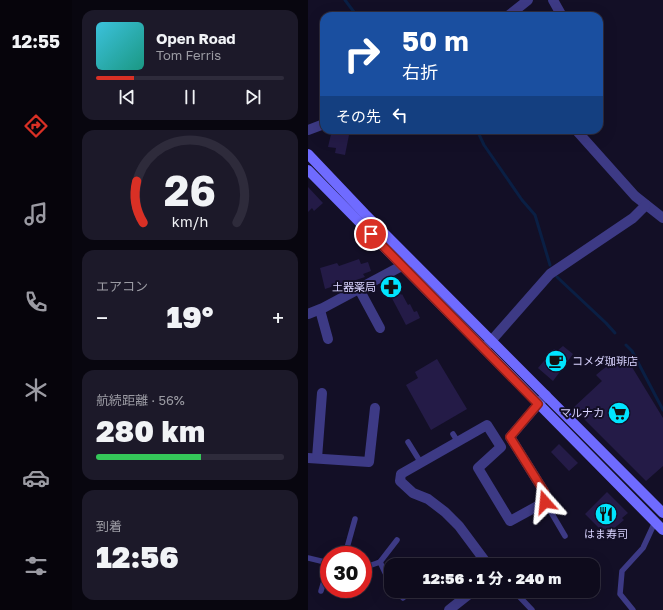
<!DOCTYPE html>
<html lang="ja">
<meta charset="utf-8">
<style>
:root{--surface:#0e0b1c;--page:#1c1929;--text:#f1f3f6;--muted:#9b9ba3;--line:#2e2b3b;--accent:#d93025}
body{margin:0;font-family:"Golos Text","Noto Sans JP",sans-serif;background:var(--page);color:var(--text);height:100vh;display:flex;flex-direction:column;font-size:15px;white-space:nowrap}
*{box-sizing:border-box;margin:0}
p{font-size:13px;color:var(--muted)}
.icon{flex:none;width:22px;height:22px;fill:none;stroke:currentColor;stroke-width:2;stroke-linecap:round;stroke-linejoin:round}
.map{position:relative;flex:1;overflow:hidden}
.drawer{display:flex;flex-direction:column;gap:10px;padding:10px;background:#08060f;width:236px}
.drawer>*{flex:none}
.guide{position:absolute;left:12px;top:12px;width:283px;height:122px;border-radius:12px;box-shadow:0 4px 16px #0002,0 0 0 1px var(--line);background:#1a4fa0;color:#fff;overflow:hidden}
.speed{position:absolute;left:12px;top:546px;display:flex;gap:8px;font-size:20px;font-weight:700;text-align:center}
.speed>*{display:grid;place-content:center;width:52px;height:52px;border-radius:50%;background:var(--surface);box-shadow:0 4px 16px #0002,0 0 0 1px var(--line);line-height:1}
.speed .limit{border:6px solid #d22;background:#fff;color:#111}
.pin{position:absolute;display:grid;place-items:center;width:34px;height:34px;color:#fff;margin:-17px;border:2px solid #fff;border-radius:50%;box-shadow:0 1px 4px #0007}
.me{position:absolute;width:44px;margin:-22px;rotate:342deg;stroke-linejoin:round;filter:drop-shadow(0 0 3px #0008)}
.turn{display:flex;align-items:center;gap:14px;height:84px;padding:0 16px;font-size:18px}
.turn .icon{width:52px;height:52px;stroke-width:2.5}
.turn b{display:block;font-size:28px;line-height:34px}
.then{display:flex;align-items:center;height:38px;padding:0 16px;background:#0003;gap:8px;font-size:15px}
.big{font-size:30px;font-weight:800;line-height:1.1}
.drawer .card{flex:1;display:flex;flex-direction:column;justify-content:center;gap:6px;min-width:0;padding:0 14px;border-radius:12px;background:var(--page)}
.drawer .dial{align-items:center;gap:0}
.dial svg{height:104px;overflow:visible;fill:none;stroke:var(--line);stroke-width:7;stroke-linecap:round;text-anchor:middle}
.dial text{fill:var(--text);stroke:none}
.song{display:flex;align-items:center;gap:12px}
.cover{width:48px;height:48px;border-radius:6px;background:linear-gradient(135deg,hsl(190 70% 55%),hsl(170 70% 35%))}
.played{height:4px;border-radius:2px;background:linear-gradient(90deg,var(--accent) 20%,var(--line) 20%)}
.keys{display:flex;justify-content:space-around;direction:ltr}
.heat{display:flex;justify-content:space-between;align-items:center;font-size:22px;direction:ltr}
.charge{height:6px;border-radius:3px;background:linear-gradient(90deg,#34c759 56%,var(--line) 0)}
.trip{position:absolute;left:76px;top:558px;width:216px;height:40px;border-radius:12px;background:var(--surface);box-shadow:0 4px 16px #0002,0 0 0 1px var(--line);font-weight:800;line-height:40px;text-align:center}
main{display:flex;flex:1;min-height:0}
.dock{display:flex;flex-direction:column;width:72px;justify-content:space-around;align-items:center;background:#06040b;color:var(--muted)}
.dock .icon{width:28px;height:28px}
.dock .on{color:var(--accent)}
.dock b{font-size:18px;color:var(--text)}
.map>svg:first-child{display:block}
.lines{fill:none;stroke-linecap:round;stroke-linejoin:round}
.stream{stroke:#0a1f44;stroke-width:3}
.building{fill:#241b47}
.lane{stroke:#3d3a85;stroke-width:5.5}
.street{stroke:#3d3a85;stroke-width:10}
.secondary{stroke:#6f6bff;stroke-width:10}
.route-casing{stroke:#8d1f18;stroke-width:10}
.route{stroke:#d93025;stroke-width:7}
.labels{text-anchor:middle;stroke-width:4;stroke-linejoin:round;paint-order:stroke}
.poi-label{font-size:11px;fill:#d9d4ff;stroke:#130f26;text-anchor:end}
</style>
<main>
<nav class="dock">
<b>12:55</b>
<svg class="icon on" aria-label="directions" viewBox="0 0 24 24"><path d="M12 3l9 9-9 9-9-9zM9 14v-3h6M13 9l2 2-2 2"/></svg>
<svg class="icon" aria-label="music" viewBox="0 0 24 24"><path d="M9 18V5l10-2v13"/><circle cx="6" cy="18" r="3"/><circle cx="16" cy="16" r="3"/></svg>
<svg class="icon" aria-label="phone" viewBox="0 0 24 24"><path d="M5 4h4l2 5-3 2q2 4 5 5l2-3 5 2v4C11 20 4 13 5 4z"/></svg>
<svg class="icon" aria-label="climate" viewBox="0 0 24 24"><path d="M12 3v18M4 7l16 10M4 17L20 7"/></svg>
<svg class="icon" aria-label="car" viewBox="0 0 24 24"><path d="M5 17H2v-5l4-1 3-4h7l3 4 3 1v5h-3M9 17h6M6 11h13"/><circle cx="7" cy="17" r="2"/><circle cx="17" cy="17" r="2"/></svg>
<svg class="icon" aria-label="filters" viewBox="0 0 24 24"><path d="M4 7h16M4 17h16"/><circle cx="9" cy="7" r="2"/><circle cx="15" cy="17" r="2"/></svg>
</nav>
<section class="drawer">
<div class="card">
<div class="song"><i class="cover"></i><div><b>Open Road</b><p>Tom Ferris</p></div></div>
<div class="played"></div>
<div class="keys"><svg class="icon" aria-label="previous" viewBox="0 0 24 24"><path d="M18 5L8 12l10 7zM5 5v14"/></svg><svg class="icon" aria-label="pause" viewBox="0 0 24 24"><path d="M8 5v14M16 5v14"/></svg><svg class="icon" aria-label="next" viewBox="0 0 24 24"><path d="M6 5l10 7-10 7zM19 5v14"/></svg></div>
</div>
<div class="card dial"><svg viewBox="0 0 100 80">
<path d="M14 69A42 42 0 1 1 86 69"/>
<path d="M14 69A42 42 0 0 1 9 37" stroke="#d93025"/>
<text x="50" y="56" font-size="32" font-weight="700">26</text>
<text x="50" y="72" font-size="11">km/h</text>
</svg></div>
<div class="card"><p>エアコン</p>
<div class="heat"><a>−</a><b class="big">19°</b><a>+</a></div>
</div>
<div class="card"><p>航続距離 · 56%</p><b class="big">280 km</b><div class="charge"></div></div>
<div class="card"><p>到着</p><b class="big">12:56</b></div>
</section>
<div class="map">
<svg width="355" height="610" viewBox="0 0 355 610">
<rect width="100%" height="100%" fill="#130f26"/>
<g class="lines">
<g class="stream">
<polyline points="37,0 49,16"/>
<polyline points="169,130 176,145 214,200 227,215 242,265"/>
<polyline points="249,277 298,323 307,333"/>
<polyline points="318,345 324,351 355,410"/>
</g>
</g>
<g class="building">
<polygon points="24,130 42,130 37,155 27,153 28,148 20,147"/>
<polygon points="0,187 15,203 6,211 4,208 0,212"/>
<polygon points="51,259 53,264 60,262 63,271 55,274 57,277 39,283 39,285 27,289 26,286 17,289 12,268 29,263 31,266"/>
<polygon points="84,278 93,295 94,294 100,305 102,304 106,312 109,311 112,318 98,325 76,283"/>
<polygon points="255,346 265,354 245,381 230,368 246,349 249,351"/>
<polygon points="316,354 355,418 355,466 338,481 265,408 294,381 288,375 294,370"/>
<polygon points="129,359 159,409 123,430 98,385 110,378 107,372"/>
<polygon points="251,444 270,463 261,471 243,452"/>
<polygon points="299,492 320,513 314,518 316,520 298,535 277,514"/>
</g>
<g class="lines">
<g class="lane">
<polyline points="145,434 150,442"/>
<polyline points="100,442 113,463"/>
<polyline points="237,502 257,536"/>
<polyline points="37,555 47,519"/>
<polyline points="0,558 21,563"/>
<polyline points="72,562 89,540"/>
<polyline points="55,568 72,562 83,585"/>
<polyline points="13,591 21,564"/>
<polyline points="89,591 95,598 103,591"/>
<polyline points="206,591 224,610"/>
<polyline points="325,610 312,594 314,571 335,548 347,522"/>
</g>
<g class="street">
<polyline points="245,0 254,16"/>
<polyline points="200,16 220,0"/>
<polyline points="0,130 16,124"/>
<polyline points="268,130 327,196 355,218"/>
<polyline points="51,289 72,328"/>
<polyline points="12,310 20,339"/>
<polyline points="0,314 15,308 101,262"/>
<polyline points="176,349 242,274 325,218 338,205"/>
<polyline points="0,458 61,462 67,408"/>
<polyline points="9,458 14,393"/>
<polyline points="180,565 151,526 137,512 120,499 105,493 92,481 93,474 179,425 193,447 170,468 202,521 237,502 237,493 202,437 238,395"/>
<polyline points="141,610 165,591"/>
</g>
<g class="secondary">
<polyline points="0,154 57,214 355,513"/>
<polyline points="0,170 355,530"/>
</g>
</g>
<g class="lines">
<g class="route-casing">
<polyline id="route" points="63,234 230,404 202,437 237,493 237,502"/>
</g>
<use href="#route" class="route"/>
</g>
<defs>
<g id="pharmacy-disc" transform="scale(1.15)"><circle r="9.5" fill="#00e5ff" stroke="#130f26"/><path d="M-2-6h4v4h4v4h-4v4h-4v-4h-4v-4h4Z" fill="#111"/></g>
<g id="cafe-disc" transform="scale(1.15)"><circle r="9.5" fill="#00e5ff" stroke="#130f26"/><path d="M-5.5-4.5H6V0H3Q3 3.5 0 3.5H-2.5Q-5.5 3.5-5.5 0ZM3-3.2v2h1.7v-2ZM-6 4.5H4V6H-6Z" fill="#111"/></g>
<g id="supermarket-disc" transform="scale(1.15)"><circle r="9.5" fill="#00e5ff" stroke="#130f26"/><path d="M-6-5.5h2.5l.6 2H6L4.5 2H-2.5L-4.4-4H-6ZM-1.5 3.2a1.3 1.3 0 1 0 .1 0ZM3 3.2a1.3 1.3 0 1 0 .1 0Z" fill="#111"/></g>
<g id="restaurant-disc" transform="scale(1.15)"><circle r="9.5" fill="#00e5ff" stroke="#130f26"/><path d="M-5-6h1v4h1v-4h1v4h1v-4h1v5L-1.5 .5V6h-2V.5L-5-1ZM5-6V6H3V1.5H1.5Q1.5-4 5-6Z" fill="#111"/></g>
</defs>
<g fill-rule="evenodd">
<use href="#pharmacy-disc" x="83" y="287"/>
<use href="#cafe-disc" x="248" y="361"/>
<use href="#supermarket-disc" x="311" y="413"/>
<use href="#restaurant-disc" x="298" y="514"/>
</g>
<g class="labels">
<g class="poi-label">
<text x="68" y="291">土器薬局</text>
<text x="264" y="365" text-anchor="start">コメダ珈琲店</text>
<text x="296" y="417">マルナカ</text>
<text x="298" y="538" text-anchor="middle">はま寿司</text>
</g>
</g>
</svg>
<div class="speed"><div class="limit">30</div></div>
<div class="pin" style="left:63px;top:234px;background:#d93025"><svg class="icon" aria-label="arrive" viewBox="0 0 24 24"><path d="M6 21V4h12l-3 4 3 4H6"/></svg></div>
<svg class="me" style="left:237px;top:502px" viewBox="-20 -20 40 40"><path d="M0-17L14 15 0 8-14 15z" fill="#d93025" stroke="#fff" stroke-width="4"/></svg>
<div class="trip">12:56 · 1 分 · 240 m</div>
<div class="guide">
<div class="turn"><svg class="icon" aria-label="right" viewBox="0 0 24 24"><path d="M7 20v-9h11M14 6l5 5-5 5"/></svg><div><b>50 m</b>右折</div></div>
<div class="then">その先<svg class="icon" aria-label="left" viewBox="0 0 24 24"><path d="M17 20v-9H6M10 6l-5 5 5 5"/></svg></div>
</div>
</div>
</main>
